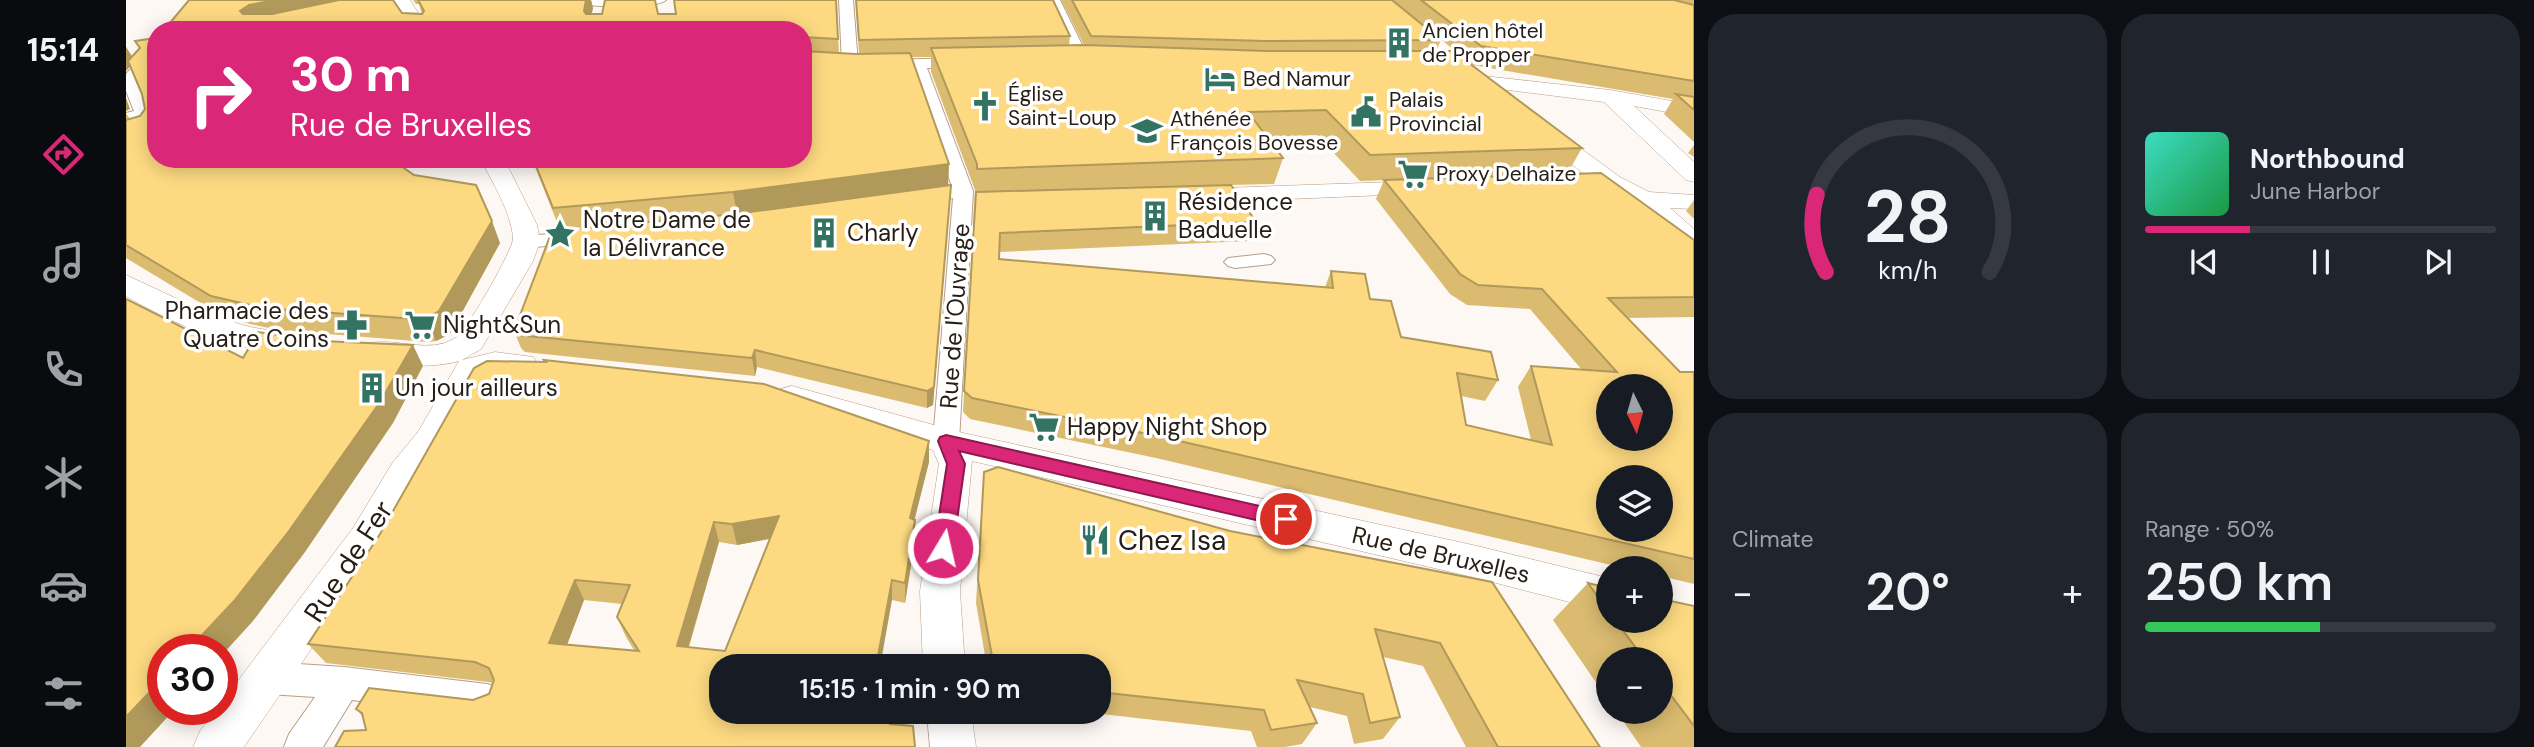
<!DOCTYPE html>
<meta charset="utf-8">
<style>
:root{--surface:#171b24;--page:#20242c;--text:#f1f3f6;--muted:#9ea1a6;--line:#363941;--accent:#db2777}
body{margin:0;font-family:"DM Sans",sans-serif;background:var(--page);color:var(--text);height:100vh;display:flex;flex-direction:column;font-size:26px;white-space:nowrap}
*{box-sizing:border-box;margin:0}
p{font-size:23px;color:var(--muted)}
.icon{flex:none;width:38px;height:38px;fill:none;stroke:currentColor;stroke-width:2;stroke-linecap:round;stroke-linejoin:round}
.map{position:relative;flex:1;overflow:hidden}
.panel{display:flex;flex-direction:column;gap:14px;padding:14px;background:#0d0f14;width:840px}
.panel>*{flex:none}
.guide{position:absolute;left:21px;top:21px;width:665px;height:147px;border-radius:28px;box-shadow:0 4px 18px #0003;background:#db2777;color:#fff;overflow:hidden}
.needle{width:46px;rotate:175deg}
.fabs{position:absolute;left:1470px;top:374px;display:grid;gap:14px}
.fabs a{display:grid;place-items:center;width:77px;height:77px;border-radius:50%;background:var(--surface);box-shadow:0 4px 18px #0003;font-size:35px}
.speed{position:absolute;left:21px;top:634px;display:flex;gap:14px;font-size:35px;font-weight:700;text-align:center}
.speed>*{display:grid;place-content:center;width:91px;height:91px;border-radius:50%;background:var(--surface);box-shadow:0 4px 18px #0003;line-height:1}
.speed .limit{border:10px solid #d22;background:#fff;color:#111}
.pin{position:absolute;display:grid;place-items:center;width:60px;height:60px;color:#fff;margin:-30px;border:4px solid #fff;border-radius:50%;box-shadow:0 2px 7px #0007}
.me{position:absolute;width:77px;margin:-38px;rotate:9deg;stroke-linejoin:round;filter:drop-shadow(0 0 5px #0008)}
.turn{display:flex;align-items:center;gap:24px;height:147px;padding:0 28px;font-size:32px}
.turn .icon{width:91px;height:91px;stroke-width:2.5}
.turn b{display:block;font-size:49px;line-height:60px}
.big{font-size:52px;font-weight:600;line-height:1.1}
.panel .widget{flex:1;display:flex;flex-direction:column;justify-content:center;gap:10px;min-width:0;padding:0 24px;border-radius:28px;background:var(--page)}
.panel .dial{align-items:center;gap:0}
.dial svg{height:182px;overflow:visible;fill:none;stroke:var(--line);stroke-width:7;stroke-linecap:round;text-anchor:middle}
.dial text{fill:var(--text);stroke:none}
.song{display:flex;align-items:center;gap:21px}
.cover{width:84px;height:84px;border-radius:10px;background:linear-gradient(135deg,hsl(170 70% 55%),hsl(140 70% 35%))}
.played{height:7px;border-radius:4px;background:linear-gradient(90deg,var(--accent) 30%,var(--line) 30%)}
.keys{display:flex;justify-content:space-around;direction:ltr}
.heat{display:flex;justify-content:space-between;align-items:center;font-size:38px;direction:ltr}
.charge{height:10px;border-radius:5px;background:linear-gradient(90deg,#34c759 50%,var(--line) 0)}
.panel .tiles{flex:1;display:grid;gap:14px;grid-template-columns:repeat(2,1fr)}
.trip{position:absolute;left:583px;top:654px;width:402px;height:70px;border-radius:28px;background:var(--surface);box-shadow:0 4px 18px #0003;font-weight:600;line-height:70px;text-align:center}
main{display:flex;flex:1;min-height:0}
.menu{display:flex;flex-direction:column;width:126px;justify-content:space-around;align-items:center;background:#090b0e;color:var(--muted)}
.menu .icon{width:49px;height:49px}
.menu .on{color:var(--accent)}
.menu b{font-size:32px;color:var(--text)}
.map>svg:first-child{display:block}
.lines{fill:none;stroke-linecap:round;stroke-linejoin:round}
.pedestrian-casing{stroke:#b79f87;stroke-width:2}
.minor-casing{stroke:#b79f87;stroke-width:1}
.pedestrian{fill:#fff;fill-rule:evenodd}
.minor{fill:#fff;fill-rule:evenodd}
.wall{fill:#dabb70;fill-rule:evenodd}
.shaded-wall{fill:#b1995b}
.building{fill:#fdda82;stroke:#b1995b;stroke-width:2;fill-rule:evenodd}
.route{fill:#db2777;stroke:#8e194d;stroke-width:2}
.labels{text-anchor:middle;stroke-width:7;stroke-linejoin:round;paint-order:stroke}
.far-poi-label{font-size:21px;fill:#261d14;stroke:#fff;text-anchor:start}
.poi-label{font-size:24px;fill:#261d14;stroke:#fff;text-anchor:start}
.street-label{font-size:24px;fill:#261d14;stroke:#fff}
.near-poi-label{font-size:28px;fill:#261d14;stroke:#fff;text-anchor:start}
.near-street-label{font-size:28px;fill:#261d14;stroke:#fff}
</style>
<main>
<nav class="menu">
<b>15:14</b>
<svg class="icon on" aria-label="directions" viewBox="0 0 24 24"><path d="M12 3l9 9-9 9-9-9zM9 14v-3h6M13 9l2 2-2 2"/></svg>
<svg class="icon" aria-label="music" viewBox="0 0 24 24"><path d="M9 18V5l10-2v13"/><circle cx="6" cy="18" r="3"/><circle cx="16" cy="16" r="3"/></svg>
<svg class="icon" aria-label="phone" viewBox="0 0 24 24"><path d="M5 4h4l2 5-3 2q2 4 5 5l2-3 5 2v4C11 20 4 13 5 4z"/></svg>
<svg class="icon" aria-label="climate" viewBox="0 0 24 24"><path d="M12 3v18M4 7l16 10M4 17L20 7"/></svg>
<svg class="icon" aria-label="car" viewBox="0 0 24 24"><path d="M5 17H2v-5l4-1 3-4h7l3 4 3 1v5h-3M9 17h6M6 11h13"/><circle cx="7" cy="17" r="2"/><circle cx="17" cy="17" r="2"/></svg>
<svg class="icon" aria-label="filters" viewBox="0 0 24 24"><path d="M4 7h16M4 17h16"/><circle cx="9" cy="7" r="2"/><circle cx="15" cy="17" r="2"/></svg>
</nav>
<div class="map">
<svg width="1568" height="747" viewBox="0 0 1568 747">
<rect width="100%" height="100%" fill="#fdf8f3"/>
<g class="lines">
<g class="pedestrian-casing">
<g id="pedestrian">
<path d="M 431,0 L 540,0 C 527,11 458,5 438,4 Z"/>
<polygon points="713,0 727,0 732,64 724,69 716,64"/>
<polygon points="920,0 934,0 964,61 961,64 951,64 948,61"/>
<polygon points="838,58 843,60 846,63 843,66 801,68 847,191 833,441 829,448 820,451 811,448 807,441 827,198 792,204 782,198 785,194 826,187 786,69 755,70 747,65 755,60"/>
<polygon points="16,60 24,65 11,80 26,114 24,118 0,123 0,113 8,111 0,91 0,74 11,62"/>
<polygon points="456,231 463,233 466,237 463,241 401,248 394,246 391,242 394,238 401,236"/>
<polygon points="1138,254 1145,256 1149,260 1145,264 1109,268 1102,266 1098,262 1102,258"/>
<polygon points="142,662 218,667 361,684 373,688 378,700 373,712 361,716 226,700 197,747 158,747 163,734 189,697 142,694 130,689 125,678 130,667"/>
</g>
</g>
<g class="minor-casing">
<g id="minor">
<polygon points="266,0 284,0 303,30 285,30"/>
<polygon points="1349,75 1484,90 1568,105 1568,117 1508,106 1568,162 1568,182 1560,180 1478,102 1342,85 1339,81 1342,77"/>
<polygon points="1417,125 1425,127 1494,177 1523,192 1568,195 1568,209 1544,208 1568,229 1568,250 1559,248 1509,204 1476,187 1409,137 1406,132 1409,127"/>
<path d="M 355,159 L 378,159 L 411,225 L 414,242 L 407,261 L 355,349 L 336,360 L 369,352 L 407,357 L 412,364 L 407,371 C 390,376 373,371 356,376 L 316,450 L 291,482 L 253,550 L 118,747 L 67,747 L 74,731 L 91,709 L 96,709 L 96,702 L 227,528 L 267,462 L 292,432 L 333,361 C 304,369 267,366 239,358 L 235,351 L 239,344 C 265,337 294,351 319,343 C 323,341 330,338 333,335 C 342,327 388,249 387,238 C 385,211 366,183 355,159 Z"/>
<polygon points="1297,181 1306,183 1309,188 1306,193 1069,203 1060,201 1057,196 1060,191 1069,189"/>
<path d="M 0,275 L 92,318 L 124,327 L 182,337 L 186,344 L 182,351 C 133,364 42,321 0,296 Z"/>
<polygon points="666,386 837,433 1351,546 1482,578 1482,612 1351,578 846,461 834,591 839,667 797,667 794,591 813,464 807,450 655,405 650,397 655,389"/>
<polygon points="801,712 845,712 850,747 804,747"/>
</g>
</g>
<use href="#pedestrian" class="pedestrian"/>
<use href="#minor" class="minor"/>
</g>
<g class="wall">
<path d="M 63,0 L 267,0 L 276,13 L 296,14 L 293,4 L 290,4 L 287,0 L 465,0 L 467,8 L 465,14 L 476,14 L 479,0 L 529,0 L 532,14 L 550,14 L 548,0 L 710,0 L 713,53 L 730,54 L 733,54 L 730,0 L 927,0 L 944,36 L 943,46 L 958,45 L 935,0 L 1568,0 L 1568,142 L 1538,114 L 1547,99 L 1346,65 L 1300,27 L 1315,40 L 1310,51 L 1327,51 L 1456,148 L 1441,174 L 1234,181 L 1191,135 L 1141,137 L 1157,158 L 1148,184 L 1104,185 L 1105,185 L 1130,222 L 1123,241 L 874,252 L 873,259 L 1199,287 L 1205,271 L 1239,274 L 1244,299 L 1265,301 L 1275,337 L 1365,352 L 1372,380 L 1359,401 L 1335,396 L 1340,425 L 1405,440 L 1392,387 L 1405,366 L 1456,370 L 1404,309 L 1341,305 L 1324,294 L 1250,199 L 1258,180 L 1475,173 L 1568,240 L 1568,317 L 1502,318 L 1554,372 L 1568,372 L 1568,584 L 1535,576 L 1535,569 L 1502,569 L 1030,458 L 844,419 L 837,412 L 849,190 L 805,72 L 805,57 L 786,57 L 823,164 L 822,185 L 611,213 L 434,230 L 406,159 L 677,159 L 677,30 L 38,30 ZM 1482,387 L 1535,387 L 1535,439 L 1482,439 ZM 1482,478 L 1535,478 L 1535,530 L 1482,530 Z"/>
<polygon points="9,41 278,168 374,243 324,334 310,341 301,342 152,330 101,319 0,258 0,113 4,119 14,116 19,109 16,94 4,66 0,71 0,47 6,57 14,49"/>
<polygon points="1568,145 1568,157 1562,153"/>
<polygon points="1568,200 1568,219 1560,211"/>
<polygon points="824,201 807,405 801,408 631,367 629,376 399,352 395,348 388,331"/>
<path d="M 418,360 L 803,441 L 803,462 L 788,519 L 789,540 L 779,603 L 766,600 L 595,667 L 767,720 L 766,724 L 240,730 L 237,717 L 230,709 L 347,700 L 363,694 L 367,683 L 362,682 L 200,663 L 182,644 L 419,362 ZM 644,539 L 599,651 L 563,647 L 593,542 L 611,545 ZM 458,600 L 497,604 L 491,617 L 500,637 L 508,650 L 441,645 Z"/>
<polygon points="858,472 1104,531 1366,582 1474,747 1340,747 1297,666 1257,657 1274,717 1257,739 1228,744 1221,716 1184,707 1191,723 1176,744 1159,747 1131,747 1125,731 958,712 973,712 973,667 861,667 850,603"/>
<polygon points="1462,583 1482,588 1482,621 1535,621 1568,606 1568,747 1515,747 1491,712 1535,712 1535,660 1482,660 1482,700 1427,620"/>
</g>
<g class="shaded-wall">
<polygon points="150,0 241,0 123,30 114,11 123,5"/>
<polygon points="460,0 465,0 467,8 462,29 458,11"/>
<polygon points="0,47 9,61 0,71"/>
<polygon points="0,98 4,109 0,111"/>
<polygon points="823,164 822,185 611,213 607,192"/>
<polygon points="825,185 807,405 801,408 801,391"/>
<polygon points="366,221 374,243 324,334 310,341 299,319"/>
<polygon points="287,345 297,366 267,423 179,552 127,621 96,655 96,649 63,649"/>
<polygon points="629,350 631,367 629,376 626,358"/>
<polygon points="803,441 803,462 784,538 784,518"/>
<polygon points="653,516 657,536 611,545 606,524"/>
<polygon points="789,520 789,540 779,603 779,583"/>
<polygon points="588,522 593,542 557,665 551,646"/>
<polygon points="449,580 458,600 434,663 423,643"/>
<polygon points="766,580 766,600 754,667 750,667"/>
<polygon points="37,678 37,709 49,709 14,747 0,747 0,717"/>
<polygon points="765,712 767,712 767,720 764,742 764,724"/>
</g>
<g class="building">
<polygon points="63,0 150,0 123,5 114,11 117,14 146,14 213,0 267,0 276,13 296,14 298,11 292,0 460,0 458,11 460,14 476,14 479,0 529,0 532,14 550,14 548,0 710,0 712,39 677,37 677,30 38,30"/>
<polygon points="730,0 927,0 944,36 733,40"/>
<polygon points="946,0 1266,0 1315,40 1139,41 965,36"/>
<polygon points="1295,0 1548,0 1568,5 1568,81 1355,46"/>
<polygon points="30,38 30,159 274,159 278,168 288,175 350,185 366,221 313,311 299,319 290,319 138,308 85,296 0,245 0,120 14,116 19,109 16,94 2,61 14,48 9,41"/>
<polygon points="959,45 1141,51 1327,51 1456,148 1244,155 1200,110 1122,112 1157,158 851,169 851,164 805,48"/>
<polygon points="677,51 730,54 784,53 823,164 607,192 427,208 407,159 677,159"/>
<polygon points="1550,94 1568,97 1568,110"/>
<path d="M 1475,173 L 1568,240 L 1568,297 L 1482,298 L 1554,372 L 1568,372 L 1568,559 L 1036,437 L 846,398 L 838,391 L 850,192 L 1105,185 L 1130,222 L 874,233 L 873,259 L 1207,288 L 1205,271 L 1239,274 L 1244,299 L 1265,301 L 1275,337 L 1365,352 L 1372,380 L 1331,373 L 1340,425 L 1426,445 L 1405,366 L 1491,372 L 1416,289 L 1352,285 L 1334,274 L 1258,180 ZM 1482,387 L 1535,387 L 1535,439 L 1482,439 ZM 1482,478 L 1535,478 L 1535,530 L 1482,530 Z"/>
<polygon points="825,185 808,387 801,391 629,350 626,358 392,335 388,331 426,231 609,214"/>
<polygon points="0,299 117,358 132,332 195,341 287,345 254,402 163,531 108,601 63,649 37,649 37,678 0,717"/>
<path d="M 418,360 L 638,384 L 803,441 L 784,518 L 789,520 L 779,583 L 766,580 L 750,667 L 595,667 L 595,712 L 765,712 L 764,724 L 787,726 L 789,747 L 209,747 L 218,731 L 240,730 L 236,713 L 230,709 L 243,688 L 347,700 L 363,694 L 368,680 L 363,668 L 349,662 L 182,644 L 254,534 L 348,368 L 361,361 L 420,362 ZM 653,516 L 599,651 L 551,646 L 588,522 L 606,524 ZM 449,580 L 504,585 L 491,617 L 513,651 L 423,643 Z"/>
<polygon points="872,467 1104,531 1366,582 1474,747 1372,747 1314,643 1249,629 1274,717 1244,723 1237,694 1171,680 1191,723 1145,730 1138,710 973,692 973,667 868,667 852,580 858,472"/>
<polygon points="1462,583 1482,588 1482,611"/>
<polygon points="1535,599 1568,606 1568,726 1535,682 1535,660 1519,660 1490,621 1535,621"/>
</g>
<polygon class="route" points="820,435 1160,512 1167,514 1169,519 1167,525 1160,527 833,451 839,464 827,548 824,554 817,556 811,554 808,548 821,464 812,441 814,437"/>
<defs>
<g id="building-bare" transform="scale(2.415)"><path d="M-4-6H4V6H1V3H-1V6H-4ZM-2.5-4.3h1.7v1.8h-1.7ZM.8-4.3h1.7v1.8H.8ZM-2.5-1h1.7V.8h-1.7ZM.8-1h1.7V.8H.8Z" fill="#337361" stroke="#fff" stroke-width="2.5" paint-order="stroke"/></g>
<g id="hotel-bare" transform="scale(2.415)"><path d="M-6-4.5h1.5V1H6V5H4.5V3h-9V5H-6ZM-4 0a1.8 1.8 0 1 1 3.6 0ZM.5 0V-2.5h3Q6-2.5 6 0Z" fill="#337361" stroke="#fff" stroke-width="2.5" paint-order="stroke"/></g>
<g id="church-bare" transform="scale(2.415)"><path d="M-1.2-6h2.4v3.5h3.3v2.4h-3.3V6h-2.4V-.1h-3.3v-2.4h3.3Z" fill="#337361" stroke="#fff" stroke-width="2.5" paint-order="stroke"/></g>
<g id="civic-bare" transform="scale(2.415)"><path d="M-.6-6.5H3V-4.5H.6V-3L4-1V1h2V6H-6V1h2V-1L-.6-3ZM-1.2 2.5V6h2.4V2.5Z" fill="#337361" stroke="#fff" stroke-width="2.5" paint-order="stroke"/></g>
<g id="school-bare" transform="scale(2.415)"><path d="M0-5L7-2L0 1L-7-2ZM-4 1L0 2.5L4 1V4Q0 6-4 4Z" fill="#337361" stroke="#fff" stroke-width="2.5" paint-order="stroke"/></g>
<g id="supermarket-bare" transform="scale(2.415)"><path d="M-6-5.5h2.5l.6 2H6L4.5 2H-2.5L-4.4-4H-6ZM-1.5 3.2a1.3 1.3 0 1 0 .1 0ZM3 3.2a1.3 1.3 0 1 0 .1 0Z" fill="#337361" stroke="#fff" stroke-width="2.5" paint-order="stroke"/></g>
<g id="sight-bare" transform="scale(2.415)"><path d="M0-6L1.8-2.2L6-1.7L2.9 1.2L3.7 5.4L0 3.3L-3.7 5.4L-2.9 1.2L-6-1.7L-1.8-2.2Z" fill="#337361" stroke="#fff" stroke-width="2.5" paint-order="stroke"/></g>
<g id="pharmacy-bare" transform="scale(2.415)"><path d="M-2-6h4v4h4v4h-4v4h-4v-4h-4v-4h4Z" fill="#337361" stroke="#fff" stroke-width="2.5" paint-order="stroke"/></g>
<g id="restaurant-bare" transform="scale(2.415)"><path d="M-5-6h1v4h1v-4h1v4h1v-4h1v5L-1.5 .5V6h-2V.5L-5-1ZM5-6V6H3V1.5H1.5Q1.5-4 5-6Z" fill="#337361" stroke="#fff" stroke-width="2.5" paint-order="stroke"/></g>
</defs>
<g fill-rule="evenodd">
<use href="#building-bare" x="1273" y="43"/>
<use href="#hotel-bare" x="1094" y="79"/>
<use href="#church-bare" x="859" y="106"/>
<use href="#civic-bare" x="1240" y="112"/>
<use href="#school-bare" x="1021" y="131"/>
<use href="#supermarket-bare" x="1287" y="174"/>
<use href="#building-bare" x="1029" y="216"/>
<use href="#building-bare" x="698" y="233"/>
<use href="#sight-bare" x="434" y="234"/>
<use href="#pharmacy-bare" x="226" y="325"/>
<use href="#supermarket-bare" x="294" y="325"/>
<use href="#building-bare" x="246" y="388"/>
<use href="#supermarket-bare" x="918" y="427"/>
<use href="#restaurant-bare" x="969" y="540"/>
</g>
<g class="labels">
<g class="far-poi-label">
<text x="1296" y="38">Ancien hôtel<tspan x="1296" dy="24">de Propper</tspan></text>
<text x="1117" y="86">Bed Namur</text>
<text x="882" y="101">Église<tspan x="882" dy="24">Saint-Loup</tspan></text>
<text x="1263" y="107">Palais<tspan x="1263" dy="24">Provincial</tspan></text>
<text x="1044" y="126">Athénée<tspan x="1044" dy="24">François Bovesse</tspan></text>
<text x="1310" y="181">Proxy Delhaize</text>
</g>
<g class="poi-label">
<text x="1052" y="210">Résidence<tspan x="1052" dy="28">Baduelle</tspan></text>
<text x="457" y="228">Notre Dame de<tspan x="457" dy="28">la Délivrance</tspan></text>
<text x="721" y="241">Charly</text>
<text x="203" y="319" text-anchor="end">Pharmacie des<tspan x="203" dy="28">Quatre Coins</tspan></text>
<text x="317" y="333">Night&amp;Sun</text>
<text x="269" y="396">Un jour ailleurs</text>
<text x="941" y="435">Happy Night Shop</text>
</g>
<g class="street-label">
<text transform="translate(829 316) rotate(-86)" y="8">Rue de l'Ouvrage</text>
<text transform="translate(1315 555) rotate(13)" y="8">Rue de Bruxelles</text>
</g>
<g class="near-poi-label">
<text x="992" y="550">Chez Isa</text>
</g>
<g class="near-street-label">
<text transform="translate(222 561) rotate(-57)" y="10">Rue de Fer</text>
</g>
</g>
</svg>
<div class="fabs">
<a><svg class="needle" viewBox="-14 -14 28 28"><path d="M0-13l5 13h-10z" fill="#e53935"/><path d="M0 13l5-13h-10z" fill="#9ea1a6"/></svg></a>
<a><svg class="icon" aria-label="layers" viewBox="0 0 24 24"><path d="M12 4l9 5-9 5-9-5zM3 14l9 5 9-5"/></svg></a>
<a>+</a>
<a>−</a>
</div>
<div class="speed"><div class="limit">30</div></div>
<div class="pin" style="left:1160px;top:519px;background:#d93025"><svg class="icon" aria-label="arrive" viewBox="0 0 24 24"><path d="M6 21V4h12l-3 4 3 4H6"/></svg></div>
<svg class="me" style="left:817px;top:548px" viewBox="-20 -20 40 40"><circle r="17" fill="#db2777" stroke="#fff" stroke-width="3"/><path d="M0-11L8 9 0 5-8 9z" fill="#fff"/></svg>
<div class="trip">15:15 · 1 min · 90 m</div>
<div class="guide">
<div class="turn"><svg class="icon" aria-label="right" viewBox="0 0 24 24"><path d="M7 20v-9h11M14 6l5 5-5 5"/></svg><div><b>30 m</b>Rue de Bruxelles</div></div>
</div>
</div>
<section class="panel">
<div class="tiles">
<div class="widget dial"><svg viewBox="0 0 100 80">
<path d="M14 69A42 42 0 1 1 86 69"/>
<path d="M14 69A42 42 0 0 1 10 35" stroke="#db2777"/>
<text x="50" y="56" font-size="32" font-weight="700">28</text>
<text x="50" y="72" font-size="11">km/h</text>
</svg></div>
<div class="widget">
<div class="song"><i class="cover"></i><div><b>Northbound</b><p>June Harbor</p></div></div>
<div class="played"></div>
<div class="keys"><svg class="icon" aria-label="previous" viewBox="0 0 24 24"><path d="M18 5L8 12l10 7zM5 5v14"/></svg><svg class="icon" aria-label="pause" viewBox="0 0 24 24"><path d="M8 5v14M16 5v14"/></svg><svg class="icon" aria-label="next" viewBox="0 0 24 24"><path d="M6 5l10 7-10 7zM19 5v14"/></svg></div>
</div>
<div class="widget"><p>Climate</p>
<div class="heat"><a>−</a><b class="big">20°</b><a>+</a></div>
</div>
<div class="widget"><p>Range · 50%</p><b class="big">250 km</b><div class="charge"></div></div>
</div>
</section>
</main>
